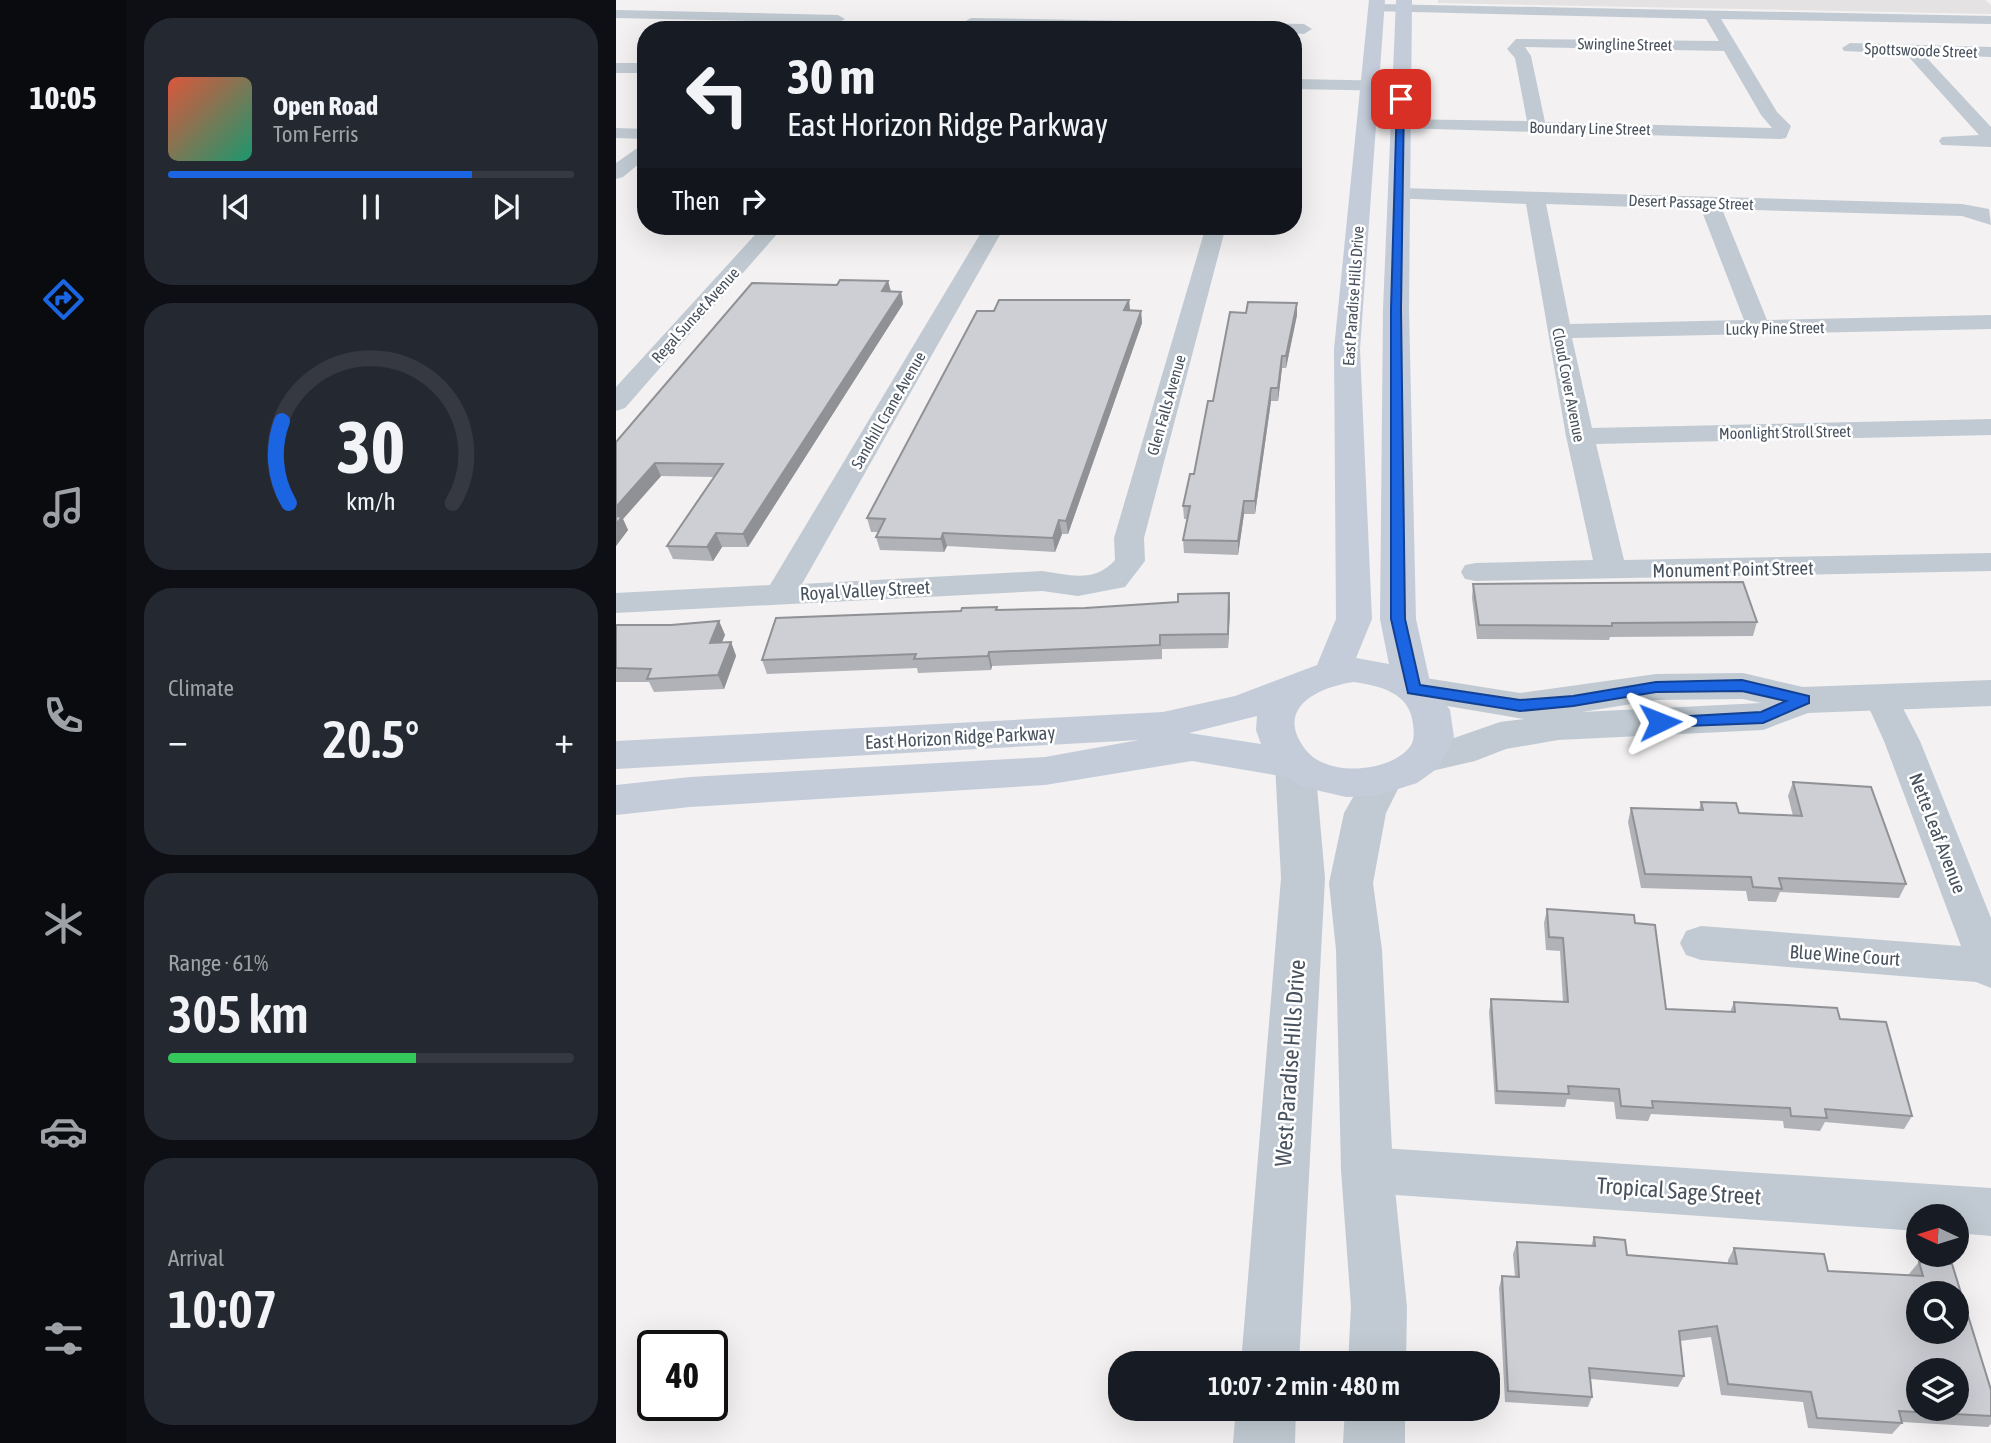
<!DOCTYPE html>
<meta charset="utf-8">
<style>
:root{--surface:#171b24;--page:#242831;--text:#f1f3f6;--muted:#9ea1a6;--line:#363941;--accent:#1b64e2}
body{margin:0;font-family:"Asap Condensed",sans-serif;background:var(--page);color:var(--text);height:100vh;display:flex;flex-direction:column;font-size:26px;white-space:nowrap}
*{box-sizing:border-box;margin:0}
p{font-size:23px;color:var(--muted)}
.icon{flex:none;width:38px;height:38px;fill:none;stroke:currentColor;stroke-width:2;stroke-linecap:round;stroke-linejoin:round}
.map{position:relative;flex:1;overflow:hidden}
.panel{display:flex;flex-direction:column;gap:18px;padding:18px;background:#0d0f14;width:490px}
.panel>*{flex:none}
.hud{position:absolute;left:21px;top:21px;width:665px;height:214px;border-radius:28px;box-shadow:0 7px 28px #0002;background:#171b24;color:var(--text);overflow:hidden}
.needle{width:46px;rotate:274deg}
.controls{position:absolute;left:1290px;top:1204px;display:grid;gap:14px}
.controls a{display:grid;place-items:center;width:63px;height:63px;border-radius:50%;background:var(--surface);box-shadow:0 7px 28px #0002;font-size:35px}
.speed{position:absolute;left:21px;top:1330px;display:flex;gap:14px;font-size:35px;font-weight:700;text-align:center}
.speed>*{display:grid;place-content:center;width:91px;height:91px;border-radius:50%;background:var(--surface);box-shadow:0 7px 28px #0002;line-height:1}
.speed .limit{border:4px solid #111;border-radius:10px;background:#fff;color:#111}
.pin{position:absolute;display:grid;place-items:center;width:60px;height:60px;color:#fff;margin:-30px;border-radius:14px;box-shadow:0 4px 10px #0006}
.me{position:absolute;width:77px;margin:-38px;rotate:88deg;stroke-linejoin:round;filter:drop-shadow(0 0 5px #0008)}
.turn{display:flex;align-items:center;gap:24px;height:147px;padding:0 35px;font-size:32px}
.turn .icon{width:91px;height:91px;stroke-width:2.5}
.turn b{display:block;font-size:49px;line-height:60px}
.then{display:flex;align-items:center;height:66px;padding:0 35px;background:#0003;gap:14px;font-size:26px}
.big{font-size:52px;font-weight:600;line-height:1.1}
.panel .widget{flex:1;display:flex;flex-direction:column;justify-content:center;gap:10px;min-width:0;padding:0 24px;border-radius:28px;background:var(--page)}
.panel .dial{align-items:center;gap:0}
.dial svg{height:182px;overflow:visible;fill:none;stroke:var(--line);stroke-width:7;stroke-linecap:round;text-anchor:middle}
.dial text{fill:var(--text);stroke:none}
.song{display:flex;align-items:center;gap:21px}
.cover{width:84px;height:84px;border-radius:10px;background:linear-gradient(135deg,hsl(10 70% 55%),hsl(160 70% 35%))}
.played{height:7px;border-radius:4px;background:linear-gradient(90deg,var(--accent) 75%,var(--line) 75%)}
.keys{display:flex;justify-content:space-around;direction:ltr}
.heat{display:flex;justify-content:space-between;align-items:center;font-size:38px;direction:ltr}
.charge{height:10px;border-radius:5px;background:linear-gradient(90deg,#34c759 61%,var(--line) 0)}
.trip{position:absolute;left:492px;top:1351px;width:392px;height:70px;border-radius:28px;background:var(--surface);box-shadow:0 7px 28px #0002;font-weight:600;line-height:70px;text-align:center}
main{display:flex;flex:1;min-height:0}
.dock{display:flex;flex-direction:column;width:126px;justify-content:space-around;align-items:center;background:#090b0e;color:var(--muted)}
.dock .icon{width:49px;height:49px}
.dock .selected{color:var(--accent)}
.dock b{font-size:32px;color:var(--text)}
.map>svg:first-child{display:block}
.education{fill:#e4e2e3}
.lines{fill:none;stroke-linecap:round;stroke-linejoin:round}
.minor{fill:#c1cad2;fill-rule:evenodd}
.tertiary{fill:#c1cad2;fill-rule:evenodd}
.secondary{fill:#c4ccd9;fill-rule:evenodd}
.wall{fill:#b0b2b7}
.shaded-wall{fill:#909195}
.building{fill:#cdcfd5;stroke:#909195;stroke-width:2;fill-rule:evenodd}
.route{fill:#1b64e2;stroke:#124193;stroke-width:2}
.labels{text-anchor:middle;stroke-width:5;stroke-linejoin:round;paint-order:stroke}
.far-street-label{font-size:16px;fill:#48525e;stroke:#fff}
.street-label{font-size:19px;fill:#48525e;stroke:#fff}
.near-street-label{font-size:23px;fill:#48525e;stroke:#fff}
</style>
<main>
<nav class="dock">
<b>10:05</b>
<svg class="icon selected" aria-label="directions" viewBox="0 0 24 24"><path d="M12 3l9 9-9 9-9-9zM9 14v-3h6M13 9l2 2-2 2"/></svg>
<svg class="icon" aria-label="music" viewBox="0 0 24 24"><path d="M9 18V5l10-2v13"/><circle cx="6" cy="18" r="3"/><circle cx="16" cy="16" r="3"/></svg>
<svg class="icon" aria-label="phone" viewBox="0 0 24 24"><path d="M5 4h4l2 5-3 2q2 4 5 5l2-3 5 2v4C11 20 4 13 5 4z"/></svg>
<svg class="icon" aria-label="climate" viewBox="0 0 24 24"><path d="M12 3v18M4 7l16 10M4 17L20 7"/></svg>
<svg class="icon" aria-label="car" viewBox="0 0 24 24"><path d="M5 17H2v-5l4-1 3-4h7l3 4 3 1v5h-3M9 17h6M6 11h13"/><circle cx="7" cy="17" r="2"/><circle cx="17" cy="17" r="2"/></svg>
<svg class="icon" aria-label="filters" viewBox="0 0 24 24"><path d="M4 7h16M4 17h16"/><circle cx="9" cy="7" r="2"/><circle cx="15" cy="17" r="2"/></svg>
</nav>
<section class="panel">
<div class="widget">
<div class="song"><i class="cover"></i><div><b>Open Road</b><p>Tom Ferris</p></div></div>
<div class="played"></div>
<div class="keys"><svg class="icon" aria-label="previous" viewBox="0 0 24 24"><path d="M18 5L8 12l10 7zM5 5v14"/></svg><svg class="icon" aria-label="pause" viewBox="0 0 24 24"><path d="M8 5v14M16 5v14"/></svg><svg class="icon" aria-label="next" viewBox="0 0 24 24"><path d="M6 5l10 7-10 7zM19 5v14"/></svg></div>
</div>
<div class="widget dial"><svg viewBox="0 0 100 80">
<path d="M14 69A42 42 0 1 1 86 69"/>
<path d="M14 69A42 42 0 0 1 11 33" stroke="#1b64e2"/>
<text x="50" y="56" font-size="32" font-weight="700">30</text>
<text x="50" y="72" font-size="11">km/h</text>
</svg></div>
<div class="widget"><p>Climate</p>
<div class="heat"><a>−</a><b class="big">20.5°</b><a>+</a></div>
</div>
<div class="widget"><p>Range · 61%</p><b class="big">305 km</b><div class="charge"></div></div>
<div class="widget"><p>Arrival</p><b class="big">10:07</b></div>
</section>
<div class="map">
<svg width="1375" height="1443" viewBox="0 0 1375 1443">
<rect width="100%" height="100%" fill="#f3f1f1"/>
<polygon class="education" points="822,0 1369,0 1375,5 1375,14 822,3"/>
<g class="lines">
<g class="minor">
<path d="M 761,4 L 1375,16 L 1375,24 L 1105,19 L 1161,112 L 1175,126 L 1170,138 L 1164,139 L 784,128 L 778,127 L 775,123 L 778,119 L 911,121 L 899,58 L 891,49 L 900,39 L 1103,41 L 1090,19 L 756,11 L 756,5 ZM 909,47 L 1108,51 L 1145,115 L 1156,128 L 929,122 L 915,56 Z"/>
<polygon points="0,10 222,15 229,19 222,23 0,18"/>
<polygon points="355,18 688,24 696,29 688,34 677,33 677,30 350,25 348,22"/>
<polygon points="1234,43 1375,47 1375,57 1308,55 1375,127 1375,147 1326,145 1323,141 1326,137 1363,135 1290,54 1228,51 1226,48"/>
<rect x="0" y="63" width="30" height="10"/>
<polygon points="677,79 784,81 792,86 784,91 677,89"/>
<polygon points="0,128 30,129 30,139 0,138"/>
<polygon points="30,142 30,158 7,177 0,179 0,163"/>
<path d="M 783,188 L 1346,204 L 1373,209 L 1375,225 L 1346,216 L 1106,209 L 1151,320 L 1375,315 L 1375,329 L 956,338 L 976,428 L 1375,419 L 1375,435 L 980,444 L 1008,560 L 1375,553 L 1375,571 L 860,581 L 849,579 L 845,572 L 849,565 L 860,563 L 977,560 L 950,436 L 910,204 L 776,198 L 773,194 L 776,190 ZM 930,204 L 1085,209 L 1128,320 L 954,324 Z"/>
<polygon points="147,226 168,226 9,408 0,411 0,387"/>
<path d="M 369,226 L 389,226 L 186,584 L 426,571 C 454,575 479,583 499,560 L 498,538 L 590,226 L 610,226 L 528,538 L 529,561 L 509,587 L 462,596 L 426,591 L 0,613 L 0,593 L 154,585 Z"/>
<polygon points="1265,685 1277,689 1304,741 1375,918 1375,988 1360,982 1085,960 1070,955 1064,943 1070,931 1085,926 1345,946 1268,741 1248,697 1253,689"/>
<polygon points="751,1147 1375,1188 1375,1236 1340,1233 1340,1216 1302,1216 1302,1231 751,1193 734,1186 727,1170 734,1154"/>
</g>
<g class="tertiary">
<path d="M 1127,673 L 1187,687 L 1375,680 L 1375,706 L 1192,713 L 1147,730 L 942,740 L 890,749 L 859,761 L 807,773 L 793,769 L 787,759 L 793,749 L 838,738 L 884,722 L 908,719 L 784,698 L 778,689 L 784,680 L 797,676 L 904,693 L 1040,674 ZM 1127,699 L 1145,703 L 966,712 L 1040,700 Z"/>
<polygon points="679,750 693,754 699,764 709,878 683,1363 625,1363 665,878 659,764 665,754"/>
<polygon points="766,766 780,771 786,781 770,813 757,883 766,950 777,1170 791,1307 790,1363 732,1363 735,1307 725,1170 720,950 713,883 728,813 752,771"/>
<polygon points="620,1409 680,1409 679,1443 617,1443"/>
<polygon points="729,1409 789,1409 789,1443 727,1443"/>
</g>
<path class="secondary" d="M 753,0 L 769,0 L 744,349 L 756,619 L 740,658 L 773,664 L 764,619 L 767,309 L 780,0 L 796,0 L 793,309 L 800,619 L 814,682 L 834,710 L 838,737 L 822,768 L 801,783 L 760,796 L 730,797 L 687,787 L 670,777 L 576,761 L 429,785 L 74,807 L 0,815 L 0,785 L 74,777 L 429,757 L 523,740 L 0,769 L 0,741 L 547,712 L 619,696 L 701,665 L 720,619 L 718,349 ZM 738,682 C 765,686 794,693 797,724 C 798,733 799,742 792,749 C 770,773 710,777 689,749 C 658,708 702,687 738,682 ZM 641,716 L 640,730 L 645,744 L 573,733 Z"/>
</g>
<g class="wall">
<polygon points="272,281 275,291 285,292 287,304 132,547 106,547 97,561 57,559 51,546 98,477 45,476 7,519 12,530 0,546 0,442 221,285"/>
<polygon points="513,300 514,311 525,311 526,323 452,534 446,534 439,552 331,546 328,552 264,550 260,537 263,532 255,532 251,518 378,311"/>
<polygon points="681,303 681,315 670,368 666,368 662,401 655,401 639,514 628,514 622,555 568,553 567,540 571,519 568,519 567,506 578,474 597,401 630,313"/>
<polygon points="857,584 1141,622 1137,636 994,637 993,640 861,639 856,598"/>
<polygon points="381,607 382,610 614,607 612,648 546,649 546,659 376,666 375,670 302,673 301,668 151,674 146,660 345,611"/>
<polygon points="103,621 109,635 105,643 115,642 120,656 108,689 38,692 33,682 0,682 0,625 55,625"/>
<polygon points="1177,782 1290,884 1283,898 1164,892 1160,902 1132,901 1130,891 1025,888 1012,822 1015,808 1083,810 1085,802 1123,813 1177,816 1172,796"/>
<polygon points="931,909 1019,923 1050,1009 1114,1012 1118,1002 1224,1019 1296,1116 1288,1129 1209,1122 1204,1131 1168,1128 1167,1121 1035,1114 1032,1121 1000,1119 998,1102 951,1099 949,1107 879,1104 873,1012 875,999 947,1002 944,951 930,950 928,923"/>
<polygon points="978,1237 1011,1255 1112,1263 1112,1260 1118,1248 1212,1271 1294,1275 1293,1274 1303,1262 1375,1390 1375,1424 1372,1427 1286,1422 1286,1423 1276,1434 1192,1428 1187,1402 1105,1395 1095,1337 1064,1341 1068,1376 1062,1387 975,1379 976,1397 972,1407 889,1402 883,1288 886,1276 899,1277 897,1254 901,1242 975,1246"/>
</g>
<g class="shaded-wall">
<polygon points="272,281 275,293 266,291"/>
<polygon points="285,292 287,304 132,547 127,534"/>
<polygon points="513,300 514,312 508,310"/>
<polygon points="681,303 681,315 670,368 670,356"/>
<polygon points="525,311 526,323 452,534 450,521"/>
<polygon points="666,356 666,368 662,401 662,388"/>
<polygon points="655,388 655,401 639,514 639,501"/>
<polygon points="39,463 45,476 7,519 12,530 0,546 0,507"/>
<polygon points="628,501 628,514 622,555 622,541"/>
<polygon points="443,520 446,534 439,552 437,538"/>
<polygon points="100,533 106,547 97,561 91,547"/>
<polygon points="327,533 331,546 328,552 325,539"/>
<polygon points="613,593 614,607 612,648 612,634"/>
<polygon points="103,621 109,635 100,657 94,643"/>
<polygon points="115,642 120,656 108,689 102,675"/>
<polygon points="373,652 376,666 375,670 372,656"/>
</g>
<g class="building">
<polygon points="224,280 272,281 266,291 285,292 127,534 100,533 91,547 51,546 107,464 39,463 0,507 0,442 136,283 221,285"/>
<polygon points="383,300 513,300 508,310 525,311 450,521 443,520 437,538 327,533 325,539 260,537 269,519 251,518 361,311 378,311"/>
<polygon points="632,302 681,303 670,356 666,356 662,388 655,388 639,501 628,501 622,541 567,540 574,506 567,506 574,474 578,474 592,401 597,401 614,312 630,313"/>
<polygon points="0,516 6,517 0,524"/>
<polygon points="1127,582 1141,622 996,623 996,626 863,625 857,584"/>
<polygon points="613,593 612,634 544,635 544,645 373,652 372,656 298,659 300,654 146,660 160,618 345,611 346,608 381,607 380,610 469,608 562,602 562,594"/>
<polygon points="103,621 94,643 115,642 102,675 31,679 35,669 0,668 0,625 55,625"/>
<polygon points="1177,782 1255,787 1290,884 1163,878 1166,889 1137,887 1135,877 1029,874 1015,808 1087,810 1085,802 1120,803 1123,813 1186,816"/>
<polygon points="931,909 1018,915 1019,923 1039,925 1050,1009 1119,1012 1118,1002 1221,1008 1224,1019 1270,1022 1296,1116 1209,1109 1211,1118 1175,1116 1174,1108 1036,1101 1037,1108 1005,1106 1003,1089 952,1086 953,1094 881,1091 875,999 952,1002 947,938 933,937"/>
<path d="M 978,1237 L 1009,1240 L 1011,1255 L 1121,1264 L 1118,1248 L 1208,1254 L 1212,1271 L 1307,1276 L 1303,1262 L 1336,1264 L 1375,1390 L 1375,1416 L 1283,1411 L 1286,1423 L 1201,1418 L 1195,1392 L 1112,1384 L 1101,1326 L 1063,1331 L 1068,1376 L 973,1368 L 976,1397 L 892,1391 L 886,1276 L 903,1277 L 901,1242 L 979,1246 ZM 1302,1293 L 1340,1293 L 1340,1332 L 1302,1332 ZM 1302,1370 L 1340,1370 L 1340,1409 L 1302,1409 Z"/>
</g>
<polygon class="route" points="785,97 788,99 785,309 789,619 804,685 904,700 957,696 1040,682 1126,680 1193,696 1193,703 1147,723 1044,727 1039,726 1039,718 1145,712 1170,701 1126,691 1040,692 957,706 904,711 792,693 775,619 775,309 781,99"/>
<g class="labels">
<g class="far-street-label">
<text transform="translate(1009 44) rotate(1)" y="6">Swingline Street</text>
<text transform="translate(1305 50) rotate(2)" y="6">Spottswoode Street</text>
<text transform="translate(974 128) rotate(1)" y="6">Boundary Line Street</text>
<text transform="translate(1075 202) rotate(2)" y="6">Desert Passage Street</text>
<text transform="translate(737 296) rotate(-86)" y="6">East Paradise Hills Drive</text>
<text transform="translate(79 315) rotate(-48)" y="6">Regal Sunset Avenue</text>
<text transform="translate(1159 328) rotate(-1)" y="6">Lucky Pine Street</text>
<text transform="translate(953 385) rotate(79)" y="6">Cloud Cover Avenue</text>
<text transform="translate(550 405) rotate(-74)" y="6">Glen Falls Avenue</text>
<text transform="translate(272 410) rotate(-60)" y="6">Sandhill Crane Avenue</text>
<text transform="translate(1169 432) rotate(-1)" y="6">Moonlight Stroll Street</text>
</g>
<g class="street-label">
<text transform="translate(1117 569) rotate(-1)" y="7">Monument Point Street</text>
<text transform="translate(249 590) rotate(-3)" y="7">Royal Valley Street</text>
<text transform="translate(344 737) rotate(-3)" y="7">East Horizon Ridge Parkway</text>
<text transform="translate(1322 833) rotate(69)" y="7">Nette Leaf Avenue</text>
<text transform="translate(1229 955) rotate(4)" y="7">Blue Wine Court</text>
</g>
<g class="near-street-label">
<text transform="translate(674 1063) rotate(-86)" y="8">West Paradise Hills Drive</text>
<text transform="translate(1063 1191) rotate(4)" y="8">Tropical Sage Street</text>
</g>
</g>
</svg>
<div class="controls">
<a><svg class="needle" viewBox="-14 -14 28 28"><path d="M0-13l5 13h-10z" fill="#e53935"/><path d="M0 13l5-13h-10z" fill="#9ea1a6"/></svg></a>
<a><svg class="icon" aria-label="search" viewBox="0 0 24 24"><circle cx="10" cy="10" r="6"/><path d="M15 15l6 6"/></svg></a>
<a><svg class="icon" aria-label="layers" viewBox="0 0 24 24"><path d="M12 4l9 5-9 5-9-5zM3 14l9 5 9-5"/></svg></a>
</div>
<div class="speed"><div class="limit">40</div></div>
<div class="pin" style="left:785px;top:99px;background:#d93025"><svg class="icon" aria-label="arrive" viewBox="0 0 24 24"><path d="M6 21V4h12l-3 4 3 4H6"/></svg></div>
<svg class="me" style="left:1044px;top:722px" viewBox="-20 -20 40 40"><path d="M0-17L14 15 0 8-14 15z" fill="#1b64e2" stroke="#fff" stroke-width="4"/></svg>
<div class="trip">10:07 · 2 min · 480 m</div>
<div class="hud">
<div class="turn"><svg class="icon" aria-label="left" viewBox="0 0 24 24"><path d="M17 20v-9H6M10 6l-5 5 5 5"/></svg><div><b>30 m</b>East Horizon Ridge Parkway</div></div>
<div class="then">Then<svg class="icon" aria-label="right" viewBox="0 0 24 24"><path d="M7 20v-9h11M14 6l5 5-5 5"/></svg></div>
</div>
</div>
</main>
